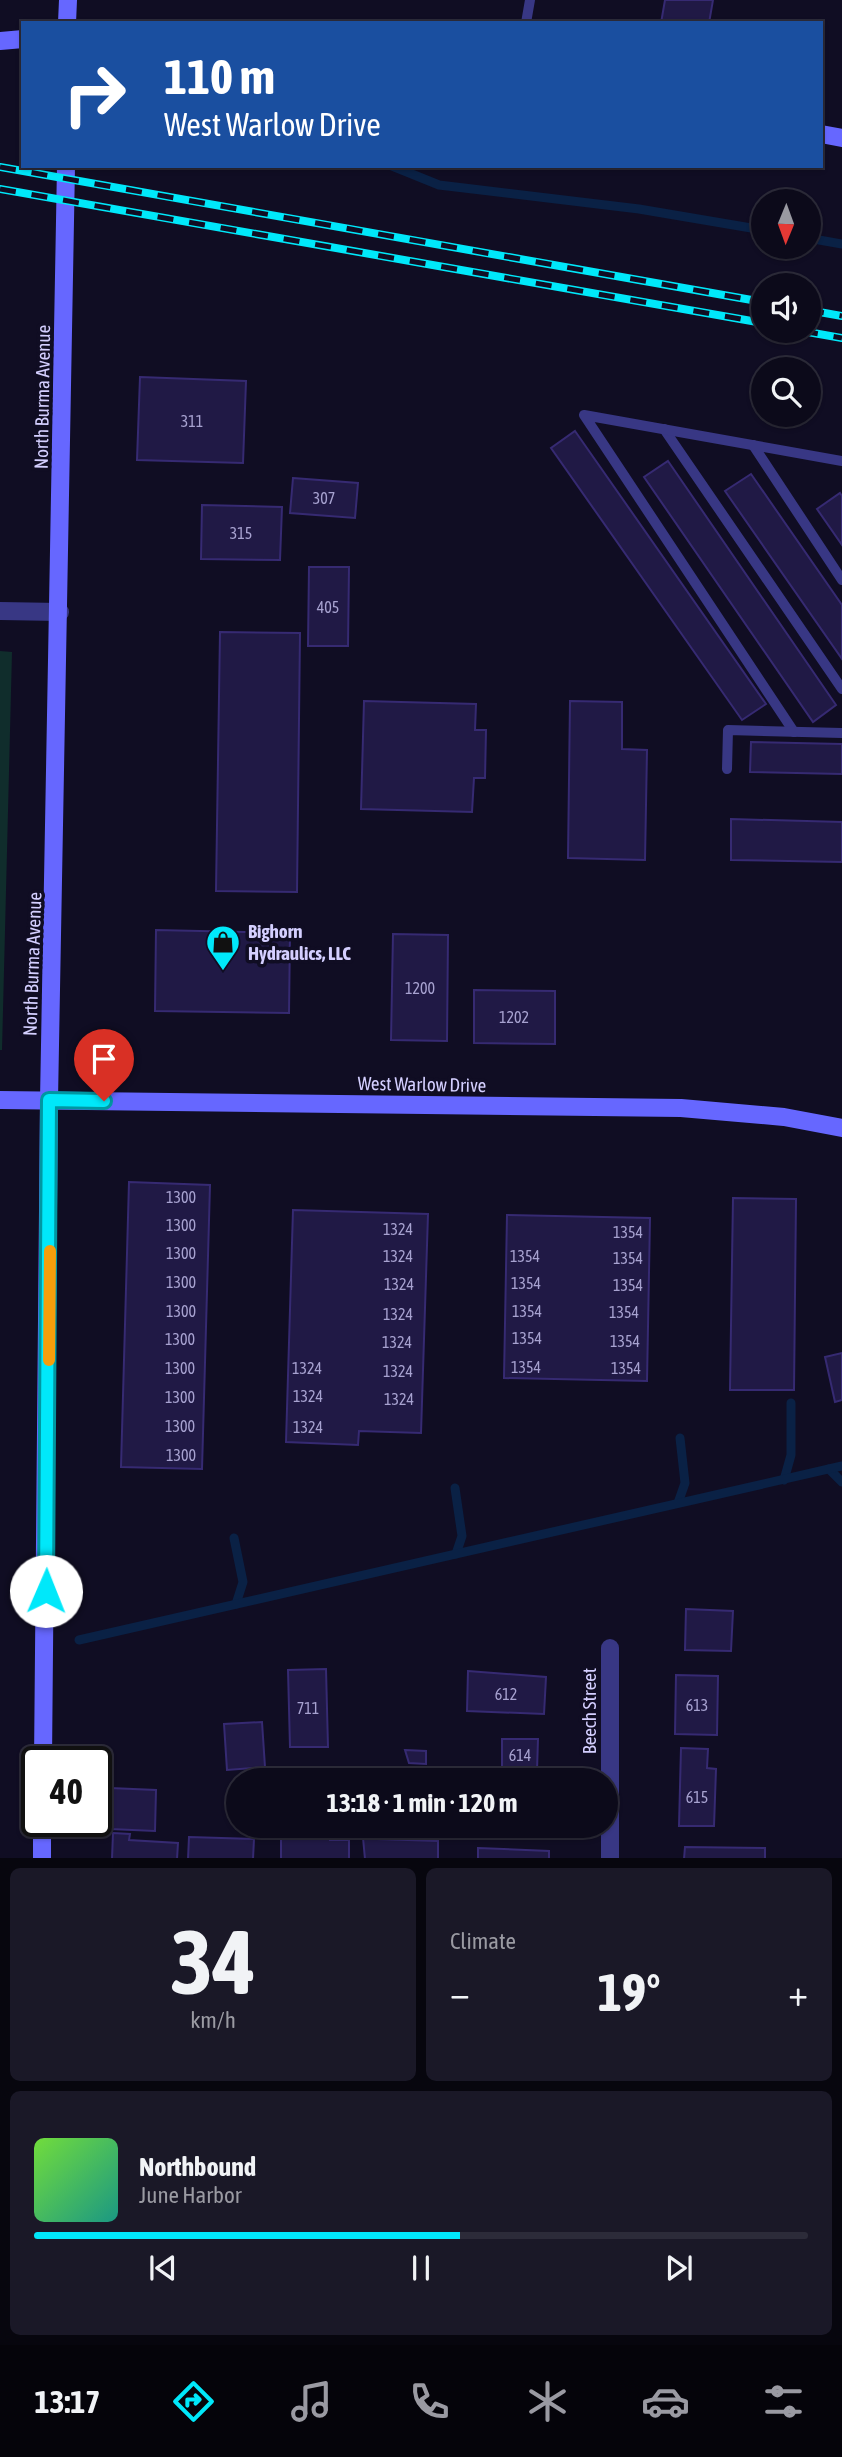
<!DOCTYPE html>
<meta charset="utf-8">
<style>
:root{--surface:#0c0a1a;--page:#1a1827;--text:#f1f3f6;--muted:#9a9aa2;--line:#2c2b39;--accent:#00e8fa}
body{margin:0;font-family:"Asap Condensed",sans-serif;background:var(--page);color:var(--text);height:100vh;display:flex;flex-direction:column;font-size:26px;white-space:nowrap}
*{box-sizing:border-box;margin:0}
p{font-size:23px;color:var(--muted)}
.icon{flex:none;width:38px;height:38px;fill:none;stroke:currentColor;stroke-width:2;stroke-linecap:round;stroke-linejoin:round}
.map{position:relative;height:1858px;overflow:hidden}
.drawer{display:flex;flex-direction:column;gap:10px;padding:10px;background:#07060e;flex:1}
.drawer>*{flex:none}
.top-card{position:absolute;left:21px;top:21px;width:802px;height:147px;border-radius:0px;box-shadow:0 2px 5px #0004,0 0 0 2px var(--line);background:#1a4fa0;color:#fff;overflow:hidden}
.needle{width:46px;rotate:181deg}
.fabs{position:absolute;left:751px;top:189px;display:grid;gap:14px}
.fabs a{display:grid;place-items:center;width:70px;height:70px;border-radius:50%;background:var(--surface);box-shadow:0 2px 5px #0004,0 0 0 2px var(--line);font-size:35px}
.speed{position:absolute;left:21px;top:1746px;display:flex;gap:14px;font-size:35px;font-weight:700;text-align:center}
.speed>*{display:grid;place-content:center;width:91px;height:91px;border-radius:50%;background:var(--surface);box-shadow:0 2px 5px #0004,0 0 0 2px var(--line);line-height:1}
.speed .limit{border:4px solid #111;border-radius:10px;background:#fff;color:#111}
.pin{position:absolute;display:grid;place-items:center;width:60px;height:60px;color:#fff;margin:-72px -30px;border-radius:50% 50% 50% 0;rotate:-45deg;box-shadow:0 0 7px #0007}
.pin .icon{rotate:45deg}
.me{position:absolute;width:77px;margin:-38px;rotate:1deg;stroke-linejoin:round;filter:drop-shadow(0 0 5px #0008)}
.turn{display:flex;align-items:center;gap:24px;height:147px;padding:0 28px;font-size:32px}
.turn .icon{width:91px;height:91px;stroke-width:2.5}
.turn b{display:block;font-size:49px;line-height:60px}
.big{font-size:52px;font-weight:700;line-height:1.1}
.drawer .widget{flex:1;display:flex;flex-direction:column;justify-content:center;gap:10px;min-width:0;padding:0 24px;border-radius:10px;background:var(--page)}
.drawer .dial{align-items:center;gap:0}
.dial b{font-size:91px;line-height:1}
.song{display:flex;align-items:center;gap:21px}
.cover{width:84px;height:84px;border-radius:10px;background:linear-gradient(135deg,hsl(100 70% 55%),hsl(170 70% 35%))}
.played{height:7px;border-radius:4px;background:linear-gradient(90deg,var(--accent) 55%,var(--line) 55%)}
.keys{display:flex;justify-content:space-around;direction:ltr}
.heat{display:flex;justify-content:space-between;align-items:center;font-size:38px;direction:ltr}
.drawer .tiles{flex:1;display:grid;gap:10px;grid-template-columns:1fr 1fr}
.widget:last-child{grid-column:span 2}
.trip{position:absolute;left:226px;top:1768px;width:392px;height:70px;border-radius:35px;background:var(--surface);box-shadow:0 2px 5px #0004,0 0 0 2px var(--line);font-weight:700;line-height:70px;text-align:center}
.tab-bar{display:flex;height:112px;justify-content:space-around;align-items:center;background:#05040a;color:var(--muted)}
.tab-bar .icon{width:49px;height:49px}
.tab-bar .on{color:var(--accent)}
.tab-bar b{font-size:32px;color:var(--text)}
.map>svg:first-child{display:block}
.green{fill:#102d2c}
.lines{fill:none;stroke-linecap:round;stroke-linejoin:round}
.stream{stroke:#0a2145;stroke-width:9}
.building{fill:#201945;stroke:#362a72;stroke-width:2}
.lane{stroke:#383784;stroke-width:10}
.street{stroke:#383784;stroke-width:18}
.secondary{stroke:#6667ff;stroke-width:18}
.rail-casing{stroke:#00e8fa;stroke-width:8}
.rail{stroke:#100d23;stroke-width:5;stroke-dasharray:16;stroke-linecap:butt}
.route-casing{stroke:#0097a2;stroke-width:18}
.route{stroke:#00e8fa;stroke-width:12}
.slow{stroke:#f59e0b;stroke-width:12}
.labels{text-anchor:middle;stroke-width:7;stroke-linejoin:round;paint-order:stroke}
.number-label{font-size:16px;fill:#a7a2d0}
.street-label{font-size:19px;fill:#d4cfff;stroke:#100d23}
.poi-label{font-size:19px;font-weight:bold;fill:#d4cfff;stroke:#100d23;text-anchor:start}
</style>
<div class="map">
<svg width="842" height="1859" viewBox="0 0 842 1859">
<rect width="100%" height="100%" fill="#100d23"/>
<polygon class="green" points="0,651 12,652 2,1050 0,1050"/>
<g class="lines">
<g class="stream">
<polyline points="392,166 439,185 639,209 763,230"/>
<polyline points="808,238 842,244"/>
<polyline points="829,1469 842,1482"/>
<polyline points="784,1480 791,1455 791,1403"/>
<polyline points="455,1488 462,1536 456,1554"/>
<polyline points="678,1503 685,1483 680,1438"/>
<polyline points="234,1538 243,1582 236,1604"/>
<polyline points="79,1640 842,1466"/>
</g>
</g>
<g class="building">
<polygon points="665,0 713,0 709,23 661,23"/>
<polygon points="140,377 246,381 243,463 137,460"/>
<polygon points="575,431 766,704 742,720 551,448"/>
<polygon points="668,461 836,705 813,722 644,477"/>
<polygon points="751,474 842,605 842,659 725,491"/>
<polygon points="293,478 358,483 355,518 290,513"/>
<polygon points="840,493 842,496 842,545 817,509"/>
<polygon points="202,505 282,507 280,560 201,559"/>
<polygon points="309,567 349,567 348,646 308,646"/>
<polygon points="220,632 300,633 297,892 216,891"/>
<polygon points="364,701 476,704 475,730 486,730 485,778 474,778 472,812 361,809"/>
<polygon points="570,701 622,702 622,749 647,750 645,860 568,858"/>
<polygon points="751,742 842,744 842,774 750,772"/>
<polygon points="731,819 842,822 842,862 731,860"/>
<polygon points="156,930 290,933 289,1013 155,1011"/>
<polygon points="393,934 448,935 447,1041 391,1040"/>
<polygon points="474,990 555,991 555,1044 474,1043"/>
<polygon points="129,1182 210,1185 202,1469 121,1467"/>
<polygon points="733,1198 796,1199 794,1390 730,1390"/>
<polygon points="293,1210 428,1214 421,1433 359,1431 358,1445 286,1442"/>
<polygon points="507,1215 650,1218 647,1381 504,1378"/>
<polygon points="842,1353 842,1400 835,1402 825,1357"/>
<polygon points="686,1609 733,1611 731,1651 685,1650"/>
<polygon points="326,1669 328,1747 290,1747 288,1670"/>
<polygon points="468,1671 546,1677 544,1714 467,1711"/>
<polygon points="676,1675 718,1676 717,1735 675,1734"/>
<polygon points="262,1722 265,1767 227,1770 224,1724"/>
<polygon points="502,1739 538,1739 537,1771 543,1771 543,1780 502,1780"/>
<polygon points="681,1748 708,1749 707,1768 716,1769 714,1826 679,1826"/>
<polygon points="405,1750 426,1751 426,1764 409,1763"/>
<polygon points="110,1788 156,1790 155,1831 110,1829"/>
<polygon points="311,1825 330,1825 330,1840 349,1840 349,1859 281,1859 281,1839 310,1839"/>
<polygon points="362,1827 377,1827 377,1839 438,1841 438,1859 365,1859"/>
<polygon points="113,1833 130,1834 129,1840 178,1843 177,1859 112,1859"/>
<polygon points="189,1837 254,1839 253,1859 188,1859"/>
<polygon points="685,1847 765,1848 765,1859 684,1859"/>
<polygon points="478,1848 549,1851 549,1859 478,1859"/>
</g>
<g class="lines">
<g class="lane">
<polyline points="526,23 530,0"/>
<polyline points="664,429 842,689"/>
<polyline points="753,445 842,580"/>
<polyline points="794,732 584,415 842,461"/>
<polyline points="727,769 728,730 842,733"/>
</g>
<g class="street">
<polyline points="0,611 60,612"/>
<polyline points="610,1859 610,1648"/>
</g>
<g class="secondary">
<polyline points="67,23 68,0"/>
<polyline points="0,41 23,39"/>
<polyline points="821,134 842,138"/>
<polyline points="0,1100 681,1108 784,1117 842,1128"/>
<polyline points="43,1762 49,1100 66,166"/>
<polyline points="42,1859 42,1822"/>
</g>
<g class="rail-casing">
<g id="rail">
<polyline points="0,167 763,302"/>
<polyline points="0,189 763,323"/>
<polyline points="808,310 842,316"/>
<polyline points="802,331 842,338"/>
</g>
</g>
<use href="#rail" class="rail"/>
</g>
<g class="lines">
<g class="route-casing">
<polyline id="route" points="46,1591 49,1100 104,1101"/>
</g>
<use href="#route" class="route"/>
<polyline class="slow" points="49,1360 50,1251"/>
</g>
<defs>
<g id="shop-pin" transform="scale(1.75)"><path d="M0 17L-7.5 6A9.5 9.5 0 1 1 7.5 6Z" fill="#00e8fa" stroke="#100d23"/><path d="M-5-2.5h2.3a2.7 3.5 0 0 1 5.4 0H5L5.5 6h-11ZM-1.5-2.5h3a1.5 2.3 0 0 0-3 0Z" fill="#111"/></g>
</defs>
<g fill-rule="evenodd">
<use href="#shop-pin" x="223" y="942"/>
</g>
<g class="labels">
<g class="number-label">
<text x="192" y="427">311</text>
<text x="324" y="504">307</text>
<text x="241" y="539">315</text>
<text x="328" y="613">405</text>
<text x="420" y="994">1200</text>
<text x="514" y="1023">1202</text>
<text x="181" y="1203">1300</text>
<text x="181" y="1231">1300</text>
<text x="398" y="1235">1324</text>
<text x="628" y="1238">1354</text>
<text x="181" y="1259">1300</text>
<text x="398" y="1262">1324</text>
<text x="525" y="1262">1354</text>
<text x="628" y="1264">1354</text>
<text x="181" y="1288">1300</text>
<text x="526" y="1289">1354</text>
<text x="399" y="1290">1324</text>
<text x="628" y="1291">1354</text>
<text x="181" y="1317">1300</text>
<text x="527" y="1317">1354</text>
<text x="624" y="1318">1354</text>
<text x="398" y="1320">1324</text>
<text x="527" y="1344">1354</text>
<text x="180" y="1345">1300</text>
<text x="625" y="1347">1354</text>
<text x="397" y="1348">1324</text>
<text x="526" y="1373">1354</text>
<text x="180" y="1374">1300</text>
<text x="307" y="1374">1324</text>
<text x="626" y="1374">1354</text>
<text x="398" y="1377">1324</text>
<text x="308" y="1402">1324</text>
<text x="180" y="1403">1300</text>
<text x="399" y="1405">1324</text>
<text x="180" y="1432">1300</text>
<text x="308" y="1433">1324</text>
<text x="181" y="1461">1300</text>
<text x="506" y="1700">612</text>
<text x="697" y="1711">613</text>
<text x="308" y="1714">711</text>
<text x="520" y="1761">614</text>
<text x="697" y="1803">615</text>
</g>
<g class="street-label">
<text transform="translate(42 397) rotate(-89)" y="7">North Burma Avenue</text>
<text transform="translate(32 964) rotate(-88)" y="7">North Burma Avenue</text>
<text transform="translate(422 1084) rotate(1)" y="7">West Warlow Drive</text>
<text transform="translate(589 1711) rotate(-90)" y="7">Beech Street</text>
</g>
<g class="poi-label">
<text x="248" y="938">Bighorn<tspan x="248" dy="22">Hydraulics, LLC</tspan></text>
</g>
</g>
</svg>
<div class="fabs">
<a><svg class="needle" viewBox="-14 -14 28 28"><path d="M0-13l5 13h-10z" fill="#e53935"/><path d="M0 13l5-13h-10z" fill="#9a9aa2"/></svg></a>
<a><svg class="icon" aria-label="sound" viewBox="0 0 24 24"><path d="M4 9h4l5-4v14l-5-4H4zM17 9q2 3 0 6"/></svg></a>
<a><svg class="icon" aria-label="search" viewBox="0 0 24 24"><circle cx="10" cy="10" r="6"/><path d="M15 15l6 6"/></svg></a>
</div>
<div class="speed"><div class="limit">40</div></div>
<div class="pin" style="left:104px;top:1101px;background:#d93025"><svg class="icon" aria-label="arrive" viewBox="0 0 24 24"><path d="M6 21V4h12l-3 4 3 4H6"/></svg></div>
<svg class="me" style="left:46px;top:1591px" viewBox="-20 -20 40 40"><circle r="19" fill="#fff"/><path d="M0-13L10 11 0 6-10 11z" fill="#00e8fa"/></svg>
<div class="trip">13:18 · 1 min · 120 m</div>
<div class="top-card">
<div class="turn"><svg class="icon" aria-label="right" viewBox="0 0 24 24"><path d="M7 20v-9h11M14 6l5 5-5 5"/></svg><div><b>110 m</b>West Warlow Drive</div></div>
</div>
</div>
<section class="drawer">
<div class="tiles">
<div class="widget dial"><b>34</b><p>km/h</p></div>
<div class="widget"><p>Climate</p>
<div class="heat"><a>−</a><b class="big">19°</b><a>+</a></div>
</div>
<div class="widget">
<div class="song"><i class="cover"></i><div><b>Northbound</b><p>June Harbor</p></div></div>
<div class="played"></div>
<div class="keys"><svg class="icon" aria-label="previous" viewBox="0 0 24 24"><path d="M18 5L8 12l10 7zM5 5v14"/></svg><svg class="icon" aria-label="pause" viewBox="0 0 24 24"><path d="M8 5v14M16 5v14"/></svg><svg class="icon" aria-label="next" viewBox="0 0 24 24"><path d="M6 5l10 7-10 7zM19 5v14"/></svg></div>
</div>
</div>
</section>
<nav class="tab-bar">
<b>13:17</b>
<svg class="icon on" aria-label="directions" viewBox="0 0 24 24"><path d="M12 3l9 9-9 9-9-9zM9 14v-3h6M13 9l2 2-2 2"/></svg>
<svg class="icon" aria-label="music" viewBox="0 0 24 24"><path d="M9 18V5l10-2v13"/><circle cx="6" cy="18" r="3"/><circle cx="16" cy="16" r="3"/></svg>
<svg class="icon" aria-label="phone" viewBox="0 0 24 24"><path d="M5 4h4l2 5-3 2q2 4 5 5l2-3 5 2v4C11 20 4 13 5 4z"/></svg>
<svg class="icon" aria-label="climate" viewBox="0 0 24 24"><path d="M12 3v18M4 7l16 10M4 17L20 7"/></svg>
<svg class="icon" aria-label="car" viewBox="0 0 24 24"><path d="M5 17H2v-5l4-1 3-4h7l3 4 3 1v5h-3M9 17h6M6 11h13"/><circle cx="7" cy="17" r="2"/><circle cx="17" cy="17" r="2"/></svg>
<svg class="icon" aria-label="filters" viewBox="0 0 24 24"><path d="M4 7h16M4 17h16"/><circle cx="9" cy="7" r="2"/><circle cx="15" cy="17" r="2"/></svg>
</nav>
